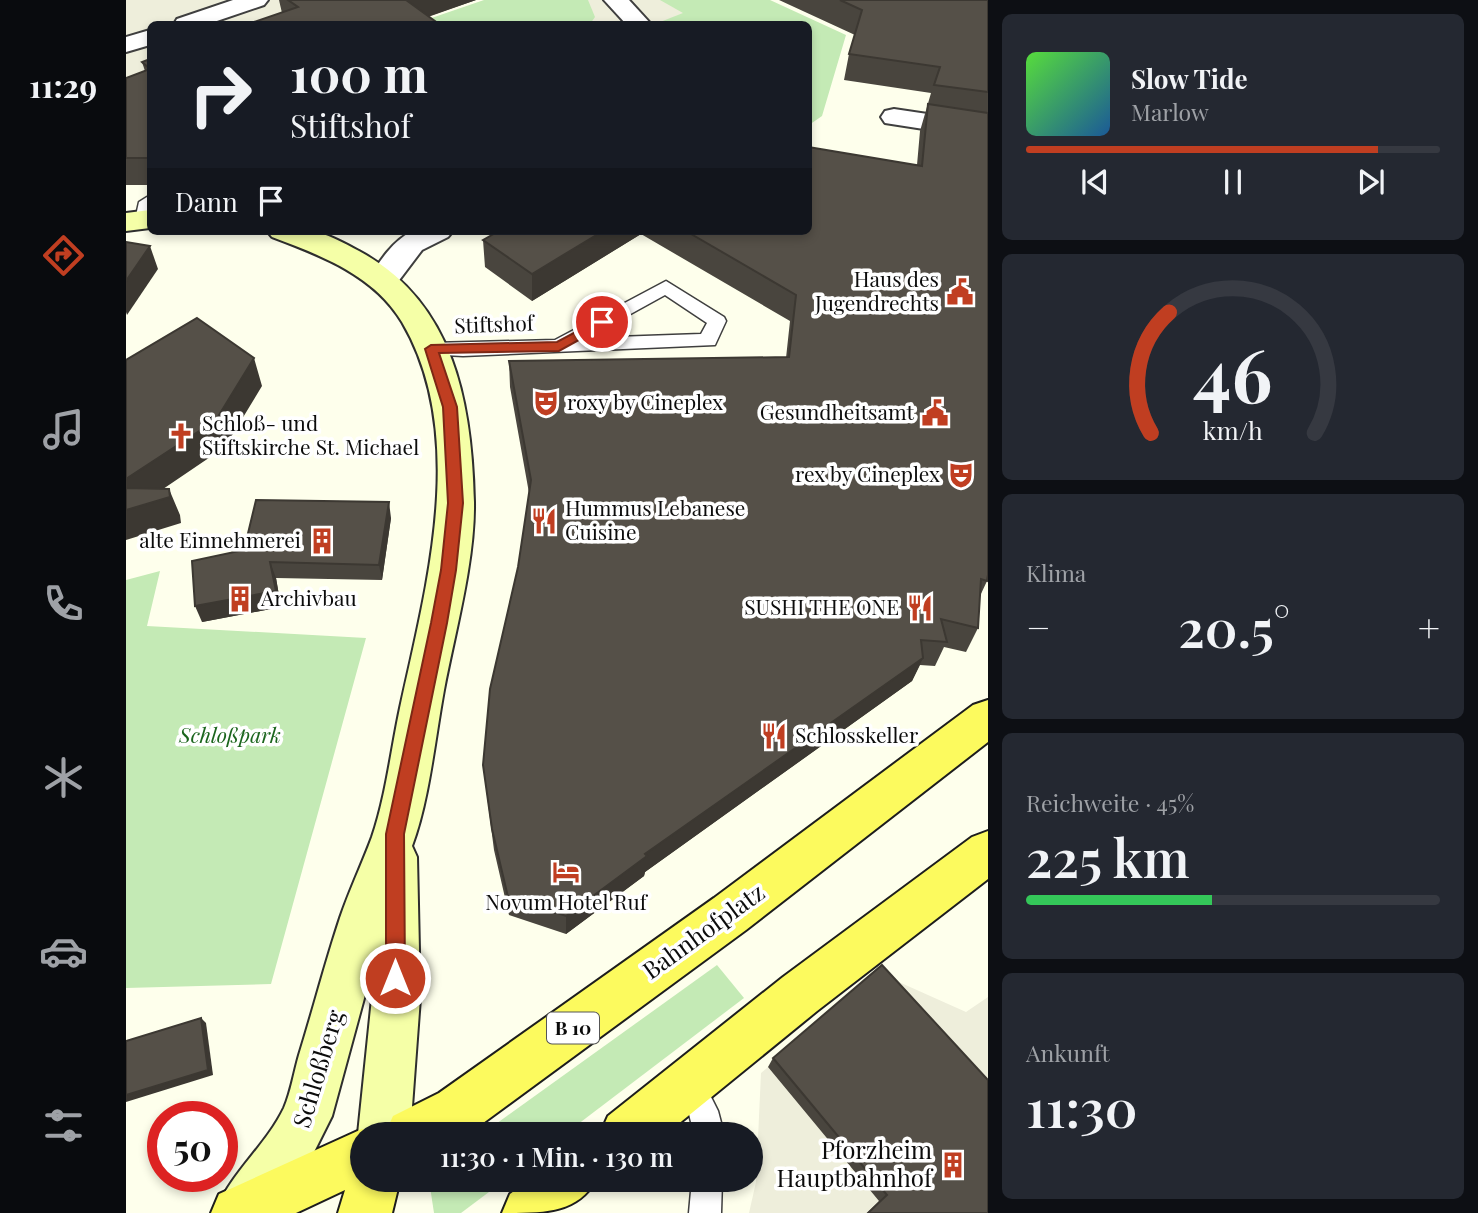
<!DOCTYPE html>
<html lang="de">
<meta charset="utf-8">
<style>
:root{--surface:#171b24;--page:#242831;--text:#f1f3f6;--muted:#9ea1a6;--line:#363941;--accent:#c03e21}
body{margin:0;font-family:"Playfair Display",serif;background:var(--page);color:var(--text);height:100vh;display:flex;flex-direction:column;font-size:26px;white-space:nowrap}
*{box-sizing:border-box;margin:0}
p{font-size:23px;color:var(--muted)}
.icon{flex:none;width:38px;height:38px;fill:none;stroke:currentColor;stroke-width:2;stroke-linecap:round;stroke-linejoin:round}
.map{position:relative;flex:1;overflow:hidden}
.panel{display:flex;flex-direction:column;gap:14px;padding:14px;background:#0d0f14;width:490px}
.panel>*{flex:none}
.top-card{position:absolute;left:21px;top:21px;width:665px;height:214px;border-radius:10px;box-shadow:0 4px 10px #0003;background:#171b24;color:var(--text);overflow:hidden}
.speed{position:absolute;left:21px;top:1101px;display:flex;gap:14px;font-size:35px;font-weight:700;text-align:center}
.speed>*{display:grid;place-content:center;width:91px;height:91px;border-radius:50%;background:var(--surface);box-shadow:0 4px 10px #0003;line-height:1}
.speed .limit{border:10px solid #d22;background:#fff;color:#111}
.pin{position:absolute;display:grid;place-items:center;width:60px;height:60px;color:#fff;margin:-30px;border:4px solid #fff;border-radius:50%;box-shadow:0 2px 7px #0007}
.me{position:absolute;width:77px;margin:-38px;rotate:0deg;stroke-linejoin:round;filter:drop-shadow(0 0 5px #0008)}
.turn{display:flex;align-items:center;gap:24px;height:147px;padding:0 28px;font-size:32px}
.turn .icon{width:91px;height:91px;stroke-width:2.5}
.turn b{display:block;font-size:49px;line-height:60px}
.then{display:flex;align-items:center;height:66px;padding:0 28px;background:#0003;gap:14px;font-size:26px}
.big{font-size:52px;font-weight:600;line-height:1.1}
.panel .card{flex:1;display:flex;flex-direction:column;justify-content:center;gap:10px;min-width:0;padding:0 24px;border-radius:10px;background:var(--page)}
.panel .dial{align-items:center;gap:0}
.dial svg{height:182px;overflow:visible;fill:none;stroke:var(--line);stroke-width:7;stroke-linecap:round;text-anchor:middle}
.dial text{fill:var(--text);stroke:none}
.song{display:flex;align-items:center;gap:21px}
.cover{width:84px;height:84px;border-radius:10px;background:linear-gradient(135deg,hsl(110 70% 55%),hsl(210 70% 35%))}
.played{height:7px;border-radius:4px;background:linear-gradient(90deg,var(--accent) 85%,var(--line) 85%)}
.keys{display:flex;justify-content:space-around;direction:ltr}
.heat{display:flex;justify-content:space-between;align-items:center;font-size:38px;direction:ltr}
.charge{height:10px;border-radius:5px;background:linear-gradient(90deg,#34c759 45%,var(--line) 0)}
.trip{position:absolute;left:224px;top:1122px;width:413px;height:70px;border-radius:35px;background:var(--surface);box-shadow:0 4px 10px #0003;font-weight:600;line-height:70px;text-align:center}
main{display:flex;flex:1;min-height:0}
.dock{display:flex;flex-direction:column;width:126px;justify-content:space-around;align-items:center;background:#090b0e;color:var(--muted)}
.dock .icon{width:49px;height:49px}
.dock .selected{color:var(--accent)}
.dock b{font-size:32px;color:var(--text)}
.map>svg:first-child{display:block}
.green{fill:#c4eab5}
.plaza{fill:#eeeedb}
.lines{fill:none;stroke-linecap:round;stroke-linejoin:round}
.lane-casing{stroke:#3f3f3f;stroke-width:3}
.street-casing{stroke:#3f3f3f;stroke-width:4}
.secondary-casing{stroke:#2e2e2e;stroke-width:4}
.primary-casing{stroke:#1d1d1d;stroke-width:4}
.lane{fill:#fff;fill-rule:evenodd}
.street{fill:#fff;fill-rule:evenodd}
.secondary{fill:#f5ffa7;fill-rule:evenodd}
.primary{fill:#fcfa5e;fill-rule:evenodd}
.wall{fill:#49453e}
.shaded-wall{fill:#3c3832}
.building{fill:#555048;stroke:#3c3832;stroke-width:2}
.route{fill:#c03e21;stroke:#7d2815;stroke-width:2}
.labels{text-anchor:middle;stroke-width:7;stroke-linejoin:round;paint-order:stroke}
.shield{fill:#fff;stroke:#555;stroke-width:2}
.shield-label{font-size:19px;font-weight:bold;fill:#0c0c0c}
.poi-label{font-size:21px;fill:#0c0c0c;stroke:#fff;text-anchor:end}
.street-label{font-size:21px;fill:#0c0c0c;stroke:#fff}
.park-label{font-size:21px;font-style:italic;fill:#1b651d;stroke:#fff}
.near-street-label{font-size:24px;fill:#0c0c0c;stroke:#fff}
.near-poi-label{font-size:24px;fill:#0c0c0c;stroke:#fff;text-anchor:end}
</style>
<main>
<nav class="dock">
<b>11:29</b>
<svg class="icon selected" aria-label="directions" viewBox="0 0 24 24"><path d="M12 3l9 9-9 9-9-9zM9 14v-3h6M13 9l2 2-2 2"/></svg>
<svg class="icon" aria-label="music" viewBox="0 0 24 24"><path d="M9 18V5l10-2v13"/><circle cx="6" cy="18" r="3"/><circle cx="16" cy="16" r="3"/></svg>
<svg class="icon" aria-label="phone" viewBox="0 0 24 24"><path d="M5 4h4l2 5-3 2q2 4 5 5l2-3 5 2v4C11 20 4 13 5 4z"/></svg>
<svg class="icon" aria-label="climate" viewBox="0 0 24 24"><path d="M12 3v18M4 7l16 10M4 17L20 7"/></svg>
<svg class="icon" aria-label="car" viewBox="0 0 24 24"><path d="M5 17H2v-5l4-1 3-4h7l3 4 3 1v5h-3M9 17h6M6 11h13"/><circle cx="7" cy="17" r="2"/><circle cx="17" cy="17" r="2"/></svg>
<svg class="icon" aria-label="filters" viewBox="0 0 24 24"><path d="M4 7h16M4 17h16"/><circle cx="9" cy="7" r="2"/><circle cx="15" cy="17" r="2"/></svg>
</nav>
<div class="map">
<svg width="862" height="1213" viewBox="0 0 862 1213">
<rect width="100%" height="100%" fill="#feffec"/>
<g class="green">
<polygon points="358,0 644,0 720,35 696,116 683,125 682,24 288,24"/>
<polygon points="34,571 21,626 240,638 145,984 0,988 0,580"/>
<polygon points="591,965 618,998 439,1134 356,1134"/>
<polygon points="303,1180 379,1180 335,1213 308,1213"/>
</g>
<g class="plaza">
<polygon points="0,0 206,0 165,24 24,24 24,98 0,100"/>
<polygon points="462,0 534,0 557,13 529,24 464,24 469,17"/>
<polygon points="755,974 840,1012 862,997 862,1098 741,1213 623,1213 630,1182 635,1073 749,975"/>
</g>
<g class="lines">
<g class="lane-casing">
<g id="lane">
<polygon points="21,197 24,198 24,223 18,225 9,220 13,202"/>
<path d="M 540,281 L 598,317 L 600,321 L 589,345 L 337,356 L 298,354 L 295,349 L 298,344 L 305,343 L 429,340 ZM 539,295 L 581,323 L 575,334 L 461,338 Z"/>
<polygon points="563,1068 573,1073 592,1111 598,1134 568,1134 563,1114 548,1083 553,1073"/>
<polygon points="566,1180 596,1180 595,1213 563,1213"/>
</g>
</g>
<g class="street-casing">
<g id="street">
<polygon points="107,0 142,0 138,5 82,24 48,24 51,19"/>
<polygon points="478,0 503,0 525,24 500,24"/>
<polygon points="24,30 24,45 0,52 0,37"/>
<polygon points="768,109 862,123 862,139 759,123 755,117 759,111"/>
<path d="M 287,231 L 327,231 L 322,237 L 296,250 L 268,287 L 257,290 L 246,287 L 242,280 C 253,262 267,240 287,231 Z"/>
</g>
</g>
<g class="secondary-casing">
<g id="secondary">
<polygon points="24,210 24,228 0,231 0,213"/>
<path d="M 141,231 C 155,231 170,229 184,231 C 200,233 218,243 233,251 C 328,302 346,403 348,502 C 349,561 329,632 318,690 C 309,739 303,801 286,846 L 291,857 L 294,998 L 284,1134 L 236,1134 L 236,1143 L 232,1134 L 246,998 L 246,969 L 206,1116 L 175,1178 L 148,1213 L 94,1213 L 91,1208 C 107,1171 140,1145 158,1108 C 165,1092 168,1072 173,1055 C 187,1010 199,963 214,918 C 223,891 236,864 246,837 C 260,796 265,750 274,708 C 300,588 343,436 276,322 C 248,275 194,255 146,237 Z"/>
</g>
</g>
<g class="primary-casing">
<g id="primary">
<polygon points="862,700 862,742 620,930 349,1129 339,1134 259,1134 267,1116 313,1093 588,898 847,705"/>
<polygon points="862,831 862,879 691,1011 540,1134 474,1134 482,1116 657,977 846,837"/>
<polygon points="236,1129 248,1134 236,1134 236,1180 274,1180 266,1213 212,1213 219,1190 170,1213 85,1213 93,1194"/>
<path d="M 403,1180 L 470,1180 C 451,1213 420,1213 376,1213 L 384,1194 Z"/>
</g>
</g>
<use href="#lane" class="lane"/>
<use href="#street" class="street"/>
<use href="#secondary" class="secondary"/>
<use href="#primary" class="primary"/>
</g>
<g class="wall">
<polygon points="153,0 350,0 302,17 156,13"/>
<polygon points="653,0 862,0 862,575 861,581 854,596 852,628 840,652 818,647 809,666 794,665 786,681 519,872 518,876 440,934 383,915 368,850 357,765 392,567 403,493 384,387 383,361 660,358 664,321 515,234 406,301 359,267 357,240 373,231 682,231 684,148 791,165 794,131 805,93 718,80 723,54 729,35"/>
<polygon points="24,59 24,185 0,185 0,78 19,71 16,62"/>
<polygon points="265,518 256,580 150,578 155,607 76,622 118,550"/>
<polygon points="647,1058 862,1213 741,1213 753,1201 642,1067"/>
</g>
<g class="shaded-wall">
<polygon points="277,0 350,0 280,24"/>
<polygon points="477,231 516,231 515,234 406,301 406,274"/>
<polygon points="24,246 32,269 1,315 0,312 0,281"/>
<polygon points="128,358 136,386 99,447 9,508 43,489 54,515 55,523 0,540 0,479"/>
<polygon points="263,502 265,518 256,580 253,565"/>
<polygon points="144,562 150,578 155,607 76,622 69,606"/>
<polygon points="797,658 786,681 519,872 518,876 440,934 440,916 519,854"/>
<polygon points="75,1018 80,1023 87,1075 0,1102 0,1095"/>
</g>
<g class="building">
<polygon points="162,0 280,0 313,24 122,24 172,7"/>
<polygon points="714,0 862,0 862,92 808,85 814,67 723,54 736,10"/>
<polygon points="24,59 24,158 0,158 0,78 24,69 16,62"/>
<polygon points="802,104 862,113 862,575 861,581 855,579 852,628 815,619 821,642 795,640 797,658 519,854 521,856 440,916 382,897 366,829 357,765 364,689 392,567 405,480 383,361 663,357 670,295 560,231 682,231 682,147 796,166"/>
<polygon points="373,231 477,231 406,274 357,240"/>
<polygon points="0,242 24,246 0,281"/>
<polygon points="71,318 128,358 90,420 0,479 0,360"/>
<polygon points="0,488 43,489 44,497 0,510"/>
<polygon points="130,500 263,502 253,565 144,562 150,591 69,606 66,561 118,550"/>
<polygon points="756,965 862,1080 862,1213 742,1213 761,1195 647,1058"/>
<polygon points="75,1018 82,1070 0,1095 0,1041"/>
</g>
<polygon class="route" points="476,318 482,322 480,325 433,351 313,353 331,407 337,503 330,570 321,623 278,834 279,978 276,985 269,988 262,985 260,978 260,834 305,623 315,570 322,503 317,407 299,349 305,345 431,342"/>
<defs>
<g id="civic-bare" transform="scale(2.1)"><path d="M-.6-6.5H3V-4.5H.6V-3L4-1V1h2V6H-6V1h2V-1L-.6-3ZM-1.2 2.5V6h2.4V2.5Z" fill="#c03e21" stroke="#fff" stroke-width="2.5" paint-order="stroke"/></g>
<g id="theatre-bare" transform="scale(2.1)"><path d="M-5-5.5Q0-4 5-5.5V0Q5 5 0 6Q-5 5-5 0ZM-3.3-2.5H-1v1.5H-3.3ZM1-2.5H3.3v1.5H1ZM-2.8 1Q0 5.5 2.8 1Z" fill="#c03e21" stroke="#fff" stroke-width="2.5" paint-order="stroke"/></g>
<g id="church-bare" transform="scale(2.1)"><path d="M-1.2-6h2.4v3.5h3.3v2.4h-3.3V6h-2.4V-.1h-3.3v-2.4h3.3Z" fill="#c03e21" stroke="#fff" stroke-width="2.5" paint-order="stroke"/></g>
<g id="restaurant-bare" transform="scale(2.1)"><path d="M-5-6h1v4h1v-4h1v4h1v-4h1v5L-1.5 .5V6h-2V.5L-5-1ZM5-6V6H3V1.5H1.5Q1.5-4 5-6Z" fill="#c03e21" stroke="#fff" stroke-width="2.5" paint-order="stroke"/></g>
<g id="building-bare" transform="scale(2.1)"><path d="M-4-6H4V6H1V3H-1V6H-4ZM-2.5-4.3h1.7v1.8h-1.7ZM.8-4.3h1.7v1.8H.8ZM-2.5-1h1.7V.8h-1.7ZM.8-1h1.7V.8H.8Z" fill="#c03e21" stroke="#fff" stroke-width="2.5" paint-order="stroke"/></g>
<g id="hotel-bare" transform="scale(2.1)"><path d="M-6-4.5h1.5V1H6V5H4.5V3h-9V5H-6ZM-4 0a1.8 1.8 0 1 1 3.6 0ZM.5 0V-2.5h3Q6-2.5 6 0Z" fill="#c03e21" stroke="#fff" stroke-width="2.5" paint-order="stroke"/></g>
</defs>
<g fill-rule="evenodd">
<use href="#civic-bare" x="834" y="292"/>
<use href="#theatre-bare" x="420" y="403"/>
<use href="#civic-bare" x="809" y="413"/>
<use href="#church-bare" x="55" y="436"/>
<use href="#theatre-bare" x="835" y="475"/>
<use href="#restaurant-bare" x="418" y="521"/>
<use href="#building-bare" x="196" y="541"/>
<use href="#building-bare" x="114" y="599"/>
<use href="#restaurant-bare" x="794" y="608"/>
<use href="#restaurant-bare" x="648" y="736"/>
<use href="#hotel-bare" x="440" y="872"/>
<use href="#building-bare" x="827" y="1165"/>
</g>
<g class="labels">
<rect class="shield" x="421" y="1012.5" width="52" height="31" rx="5"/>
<g class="shield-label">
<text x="447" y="1035">B 10</text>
</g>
<g class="poi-label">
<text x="813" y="287">Haus des<tspan x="813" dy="24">Jugendrechts</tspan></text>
<text x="441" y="410" text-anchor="start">roxy by Cineplex</text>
<text x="788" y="420">Gesundheitsamt</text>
<text x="76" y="431" text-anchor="start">Schloß- und<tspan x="76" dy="24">Stiftskirche St. Michael</tspan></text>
<text x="814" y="482">rex by Cineplex</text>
<text x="439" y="516" text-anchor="start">Hummus Lebanese<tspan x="439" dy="24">Cuisine</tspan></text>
<text x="175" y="548">alte Einnehmerei</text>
<text x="135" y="606" text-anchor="start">Archivbau</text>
<text x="773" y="615">SUSHI THE ONE</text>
<text x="669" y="743" text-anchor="start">Schlosskeller</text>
<text x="440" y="910" text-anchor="middle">Novum Hotel Ruf</text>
</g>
<g class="street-label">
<text transform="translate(368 325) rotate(-2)" y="7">Stiftshof</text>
</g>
<g class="park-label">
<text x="104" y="743">Schloßpark</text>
</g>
<g class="near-street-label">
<text transform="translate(578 932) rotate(-36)" y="8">Bahnhofplatz</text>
<text transform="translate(193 1069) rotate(-73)" y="8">Schloßberg</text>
</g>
<g class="near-poi-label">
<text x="806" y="1159">Pforzheim<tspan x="806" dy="28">Hauptbahnhof</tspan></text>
</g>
</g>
</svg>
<div class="speed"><div class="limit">50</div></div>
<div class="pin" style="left:476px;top:322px;background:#d93025"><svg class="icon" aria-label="arrive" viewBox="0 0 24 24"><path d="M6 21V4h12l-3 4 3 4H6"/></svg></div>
<svg class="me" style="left:269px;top:978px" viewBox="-20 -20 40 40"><circle r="17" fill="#c03e21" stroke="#fff" stroke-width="3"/><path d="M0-11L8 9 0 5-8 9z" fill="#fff"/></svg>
<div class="trip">11:30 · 1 Min. · 130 m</div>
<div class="top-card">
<div class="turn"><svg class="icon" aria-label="right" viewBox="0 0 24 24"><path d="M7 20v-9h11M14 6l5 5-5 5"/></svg><div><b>100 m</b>Stiftshof</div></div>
<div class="then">Dann<svg class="icon" aria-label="arrive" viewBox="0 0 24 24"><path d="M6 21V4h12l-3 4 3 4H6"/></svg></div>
</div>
</div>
<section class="panel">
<div class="card">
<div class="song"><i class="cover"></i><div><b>Slow Tide</b><p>Marlow</p></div></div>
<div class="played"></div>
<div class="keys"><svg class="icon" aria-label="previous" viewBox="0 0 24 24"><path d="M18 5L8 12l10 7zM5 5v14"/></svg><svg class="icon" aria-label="pause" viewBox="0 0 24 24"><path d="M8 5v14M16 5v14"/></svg><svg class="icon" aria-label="next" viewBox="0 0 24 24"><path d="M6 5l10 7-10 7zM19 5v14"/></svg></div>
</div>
<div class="card dial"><svg viewBox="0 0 100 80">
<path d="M14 69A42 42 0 1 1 86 69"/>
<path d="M14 69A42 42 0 0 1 22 16" stroke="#c03e21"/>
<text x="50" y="56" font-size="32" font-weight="700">46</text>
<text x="50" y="72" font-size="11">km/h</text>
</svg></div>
<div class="card"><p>Klima</p>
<div class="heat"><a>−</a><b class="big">20.5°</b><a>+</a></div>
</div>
<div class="card"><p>Reichweite · 45%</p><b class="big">225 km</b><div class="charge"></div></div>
<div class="card"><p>Ankunft</p><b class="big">11:30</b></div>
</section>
</main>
